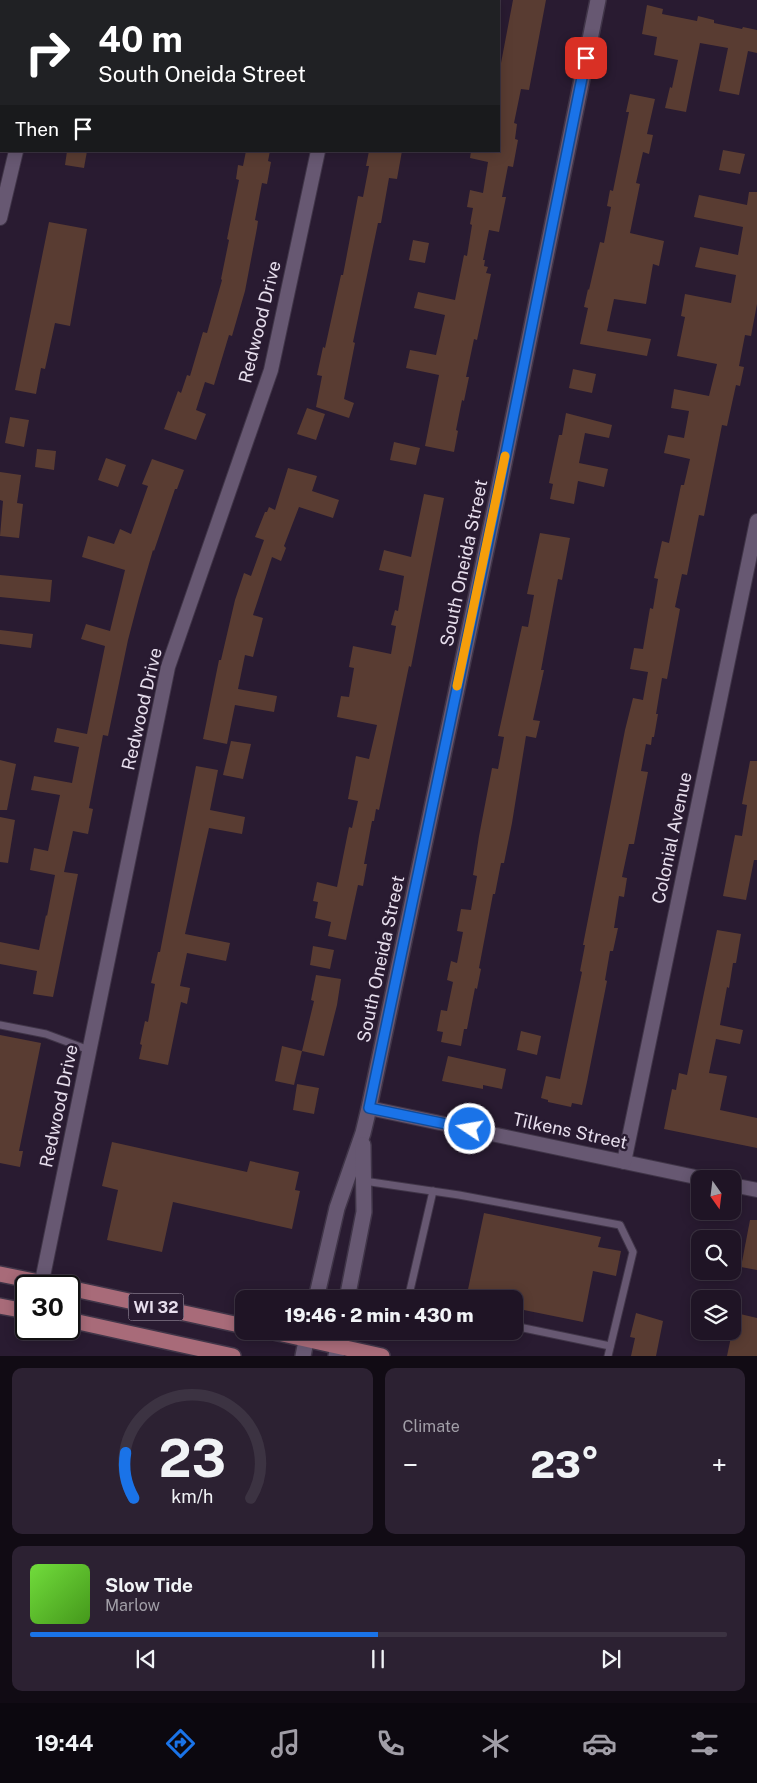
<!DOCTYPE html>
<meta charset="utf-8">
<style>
:root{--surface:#1f1425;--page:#2c2132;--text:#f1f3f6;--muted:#a19ea7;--line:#3c3342;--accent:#1a73e8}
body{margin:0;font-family:"Public Sans",sans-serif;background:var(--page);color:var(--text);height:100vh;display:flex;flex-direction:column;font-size:19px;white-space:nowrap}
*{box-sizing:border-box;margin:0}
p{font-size:16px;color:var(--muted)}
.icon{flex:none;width:28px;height:28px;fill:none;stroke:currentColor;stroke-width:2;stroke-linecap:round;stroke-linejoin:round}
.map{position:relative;height:1356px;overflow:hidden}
.side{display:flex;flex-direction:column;gap:12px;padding:12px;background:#110b14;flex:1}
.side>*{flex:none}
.top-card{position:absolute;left:0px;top:0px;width:500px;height:152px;box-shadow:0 2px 12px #0003,0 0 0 1px var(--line);background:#202124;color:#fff;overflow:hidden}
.needle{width:32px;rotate:166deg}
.fabs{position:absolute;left:691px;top:1170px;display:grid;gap:10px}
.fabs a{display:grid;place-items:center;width:50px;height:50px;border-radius:10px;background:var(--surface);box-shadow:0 2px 12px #0003,0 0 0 1px var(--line);font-size:25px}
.speed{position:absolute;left:15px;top:1275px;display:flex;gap:10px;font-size:25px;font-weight:700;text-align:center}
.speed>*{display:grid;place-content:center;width:65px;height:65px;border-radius:50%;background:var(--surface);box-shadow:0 2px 12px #0003,0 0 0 1px var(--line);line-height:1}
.speed .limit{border:2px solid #111;border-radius:8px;background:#fff;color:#111}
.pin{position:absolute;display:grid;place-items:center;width:42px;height:42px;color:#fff;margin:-21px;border-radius:10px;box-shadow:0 2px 8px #0006}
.me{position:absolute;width:55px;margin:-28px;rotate:282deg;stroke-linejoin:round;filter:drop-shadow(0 0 4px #0008)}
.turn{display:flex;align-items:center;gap:18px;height:105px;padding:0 15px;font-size:22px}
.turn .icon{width:65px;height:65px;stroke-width:2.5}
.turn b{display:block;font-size:35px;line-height:42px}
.then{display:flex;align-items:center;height:48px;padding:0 15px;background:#0003;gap:10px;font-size:19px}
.big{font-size:38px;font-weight:800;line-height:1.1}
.side .tile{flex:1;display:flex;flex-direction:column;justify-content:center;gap:8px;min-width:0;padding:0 18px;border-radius:10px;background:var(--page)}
.side .dial{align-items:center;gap:0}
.dial svg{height:130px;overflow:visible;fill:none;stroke:var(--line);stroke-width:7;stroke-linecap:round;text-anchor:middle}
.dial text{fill:var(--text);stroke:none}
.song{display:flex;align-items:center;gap:15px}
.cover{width:60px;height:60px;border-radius:8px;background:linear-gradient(135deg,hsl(100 70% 55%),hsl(100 70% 35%))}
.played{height:5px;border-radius:2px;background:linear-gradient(90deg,var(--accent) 50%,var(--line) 50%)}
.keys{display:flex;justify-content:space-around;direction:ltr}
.heat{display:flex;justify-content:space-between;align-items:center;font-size:28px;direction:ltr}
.side .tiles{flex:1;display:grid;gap:12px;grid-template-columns:1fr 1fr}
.tile:last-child{grid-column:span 2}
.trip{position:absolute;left:235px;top:1290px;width:288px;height:50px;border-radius:10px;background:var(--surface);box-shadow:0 2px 12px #0003,0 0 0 1px var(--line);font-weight:800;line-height:50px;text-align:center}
.tabs{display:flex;height:80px;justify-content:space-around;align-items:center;background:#0c080f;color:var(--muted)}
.tabs .icon{width:35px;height:35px}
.tabs .selected{color:var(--accent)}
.tabs b{font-size:22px;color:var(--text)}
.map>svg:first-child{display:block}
.building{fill:#593c32}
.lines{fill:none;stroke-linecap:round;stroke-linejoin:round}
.lane-casing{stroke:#403548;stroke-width:9}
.street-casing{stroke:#403548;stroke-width:16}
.secondary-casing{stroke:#403548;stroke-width:18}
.primary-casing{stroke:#403548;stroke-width:18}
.lane{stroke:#675872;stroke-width:7}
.street{stroke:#675872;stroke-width:14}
.secondary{stroke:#675872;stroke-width:15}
.primary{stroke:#a86b79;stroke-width:15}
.route-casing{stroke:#114b97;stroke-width:12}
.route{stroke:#1a73e8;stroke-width:9}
.slow{stroke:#f59e0b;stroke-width:9}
.labels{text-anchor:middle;stroke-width:5;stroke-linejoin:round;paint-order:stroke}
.shield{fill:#291b31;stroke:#aea4b5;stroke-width:1}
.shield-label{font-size:16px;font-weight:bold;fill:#e7deed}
.street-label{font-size:18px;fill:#e7deed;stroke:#291b31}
</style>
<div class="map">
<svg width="757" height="1356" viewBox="0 0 757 1356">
<rect width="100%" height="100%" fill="#291b31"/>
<g class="building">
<polygon points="513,0 546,0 529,90 521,89 514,123 517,124 515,139 518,140 513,167 508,166 502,197 506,197 499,232 489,230 483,260 485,260 484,266 488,267 486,273 491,274 477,340 474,339 466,377 469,377 464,401 462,400 456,430 458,431 454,452 425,446 439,375 406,368 410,350 436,355 445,315 414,308 418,292 455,300 464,255 467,256 472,225 470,224 473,208 467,207 470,190 483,193 488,162 470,158 471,151 499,151 499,63 501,63"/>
<polygon points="647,5 663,9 662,14 697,21 698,16 714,20 714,23 742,29 743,27 757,30 757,53 748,51 739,95 719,91 728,48 700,43 686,112 665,108 670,87 672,88 678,60 654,55 657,37 642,34"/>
<polygon points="630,94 655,99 647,134 653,135 649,154 643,152 636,183 640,184 630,233 664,241 659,266 653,264 646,304 614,299 607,331 651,339 647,356 580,344 588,308 584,307 588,289 589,290 600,242 604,243 611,207 607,206 610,190 613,191 629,112 626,112"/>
<polygon points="723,150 745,154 740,174 719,170"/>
<polygon points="67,151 87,151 84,168 65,165"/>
<polygon points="246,151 270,151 268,161 271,162 267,184 262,183 255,220 258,221 257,228 245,291 232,336 229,335 214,385 205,382 196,410 206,414 196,440 164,429 178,391 181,393 187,375 190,376 203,332 207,333 222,280 221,279 229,240 227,239 239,180 236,179 238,165 243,166"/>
<polygon points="369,151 402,151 397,179 389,178 381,223 378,223 353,342 355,343 344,399 354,403 349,418 316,407 322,376 317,375 323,347 325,348 341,275 343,275 358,196 363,197 369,166 366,166"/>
<polygon points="749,192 757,192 757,304 751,336 745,335 739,366 744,367 740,386 736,385 727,426 722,425 704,516 699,515 687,575 682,574 675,607 680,609 667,679 662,678 656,714 658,714 654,737 652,737 651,745 646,744 641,771 648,772 634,844 629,844 622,877 627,878 624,897 619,896 614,928 618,928 613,951 610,951 605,980 607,981 587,1082 582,1105 572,1103 571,1107 548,1102 548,1100 541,1098 546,1076 560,1079 582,972 580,971 585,945 583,945 625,730 633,698 643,700 648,672 630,669 634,648 643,649 650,608 653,609 658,579 654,578 662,541 669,543 681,485 684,485 690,459 664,453 668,435 684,438 689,411 671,408 674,389 709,396 717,364 677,356 685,317 681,316 685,294 731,303 736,275 695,267 700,247 738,255 743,227 694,217 699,195 747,205"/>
<polygon points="49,222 87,229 70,326 55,323 45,369 41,368 36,394 15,390"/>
<polygon points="413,240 429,243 425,263 409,260"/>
<polygon points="573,369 596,374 592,393 569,388"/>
<polygon points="307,408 325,414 316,440 297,434"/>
<polygon points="566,413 612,425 609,438 585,433 579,463 608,469 604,487 578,481 574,504 550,499 553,484 549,483 559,435 562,435"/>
<polygon points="10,417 29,420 24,447 5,443"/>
<polygon points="394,442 420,448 416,465 390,460"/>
<polygon points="37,449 56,451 54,470 35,467"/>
<polygon points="106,458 126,465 118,487 98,480"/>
<polygon points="152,459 184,470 177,489 175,489 154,551 153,550 139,598 128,640 108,736 103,735 89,808 93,809 88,834 73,831 64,872 78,874 53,997 33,994 37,971 0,964 0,942 39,950 46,915 47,916 55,875 30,870 34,848 48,851 60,795 31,790 34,776 72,783 79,747 54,742 57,728 87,734 105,646 81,639 86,624 110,631 125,570 82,557 88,536 114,544 120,529 131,534 148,486 142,484"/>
<polygon points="288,468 317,476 312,491 339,500 333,518 299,507 284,546 286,548 281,561 272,557 253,615 263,618 253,657 245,655 238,689 277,696 274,712 235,705 227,744 203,739 219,660 221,660 235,600 244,573 251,576 264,540 255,537 265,512 267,512 269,507 275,510"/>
<polygon points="0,472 21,475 17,503 23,504 19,538 0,536 3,501 0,500"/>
<polygon points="424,494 444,498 411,667 409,666 379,810 376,809 374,821 372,821 364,864 367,864 363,886 358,885 346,940 328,936 331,922 315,918 318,902 313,901 317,882 337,887 349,827 352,828 358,801 348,799 356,756 369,759 377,725 337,717 341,696 349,697 354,668 349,667 353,646 391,654 396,626 391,625 395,610 398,611 404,576 379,570 384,550 411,557"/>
<polygon points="540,533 570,538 562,580 558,579 541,670 544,670 533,720 540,721 536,738 526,736 512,823 504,863 501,863 495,894 493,894 479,968 481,969 477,989 475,988 467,1029 464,1029 461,1046 441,1042 443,1032 437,1031 441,1010 447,1011 453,982 447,980 451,961 457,963 463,932 457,931 461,909 471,910 477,876 473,875 479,836 492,768 498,769 504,737 498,736 522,626 528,627 534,595 527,594"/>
<polygon points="0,575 52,580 50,602 0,597"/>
<polygon points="0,630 33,634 31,648 0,644"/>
<polygon points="231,741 251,744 243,779 223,775"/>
<polygon points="0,760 16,764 7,810 0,810"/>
<polygon points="750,761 757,761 757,860 754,860 746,900 723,896 735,835 742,836 747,805 742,804"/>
<polygon points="196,766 218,770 210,810 245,817 242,834 209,828 185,934 230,943 226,961 187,953 180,986 190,988 187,1004 181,1002 168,1065 139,1059 142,1045 140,1044 145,1021 148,1022 155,984 151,983 158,952 160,952"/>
<polygon points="0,817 15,820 8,863 0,862"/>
<polygon points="717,930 741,934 736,963 733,963 729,988 727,987 720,1025 743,1030 740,1044 716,1039 709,1073 727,1076 720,1110 757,1118 757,1148 664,1129 672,1089 676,1090 679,1073 687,1075"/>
<polygon points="313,946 334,950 330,969 310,965"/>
<polygon points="316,975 341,979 337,1005 324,1056 302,1051 314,1001 311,1000"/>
<polygon points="521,1031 541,1036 537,1055 517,1050"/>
<polygon points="0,1035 41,1043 19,1151 23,1151 20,1167 0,1163"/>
<polygon points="282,1046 302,1051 294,1085 275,1081"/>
<polygon points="448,1056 506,1069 502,1089 483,1085 483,1089 442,1081"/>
<polygon points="297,1084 319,1088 314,1114 293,1110"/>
<polygon points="112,1142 247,1172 250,1161 299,1172 295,1190 300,1191 292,1229 173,1202 162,1252 107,1240 118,1190 102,1186"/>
<polygon points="484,1213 601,1237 598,1247 621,1251 616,1276 593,1271 583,1322 514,1308 514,1299 466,1299"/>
<polygon points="750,1220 757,1220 757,1270 741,1267"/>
<polygon points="636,1313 663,1321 656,1356 631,1356 635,1338 630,1337"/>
<polygon points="736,1313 757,1318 757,1356 727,1356"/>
</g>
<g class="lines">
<g class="lane-casing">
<g id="lane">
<polyline points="0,1025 46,1034 89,1050"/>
<polyline points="364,1181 459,1195 620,1225 633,1252 608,1356"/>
<polyline points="408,1299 433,1191"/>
<polyline points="514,1326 610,1346"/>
</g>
</g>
<g class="street-casing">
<g id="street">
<polyline points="49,1 49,0"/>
<polyline points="350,1 351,0"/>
<polyline points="0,218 16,151"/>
<polyline points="369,1108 705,1179"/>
<polyline points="624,1162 757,521"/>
<polyline points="732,1185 757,1190"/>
<polyline points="41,1286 168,667 271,370 318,151"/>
</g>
</g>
<g class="secondary-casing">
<g id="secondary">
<polyline points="316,1299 337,1208 363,1133 369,1108 497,498 598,0"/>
<polyline points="347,1299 364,1212 363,1145"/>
<polyline points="303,1356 308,1331"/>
<polyline points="336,1356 341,1331"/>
</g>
</g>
<g class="primary-casing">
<g id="primary">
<polyline points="0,1274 58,1286"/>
<polyline points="69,1288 244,1326"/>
<polyline points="0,1306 26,1311"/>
<polyline points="69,1320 233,1356"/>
<polyline points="269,1331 382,1356"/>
</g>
</g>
<use href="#lane" class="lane"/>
<use href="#street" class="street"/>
<use href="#secondary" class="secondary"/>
<use href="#primary" class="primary"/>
</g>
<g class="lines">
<g class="route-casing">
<polyline id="route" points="470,1129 369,1108 497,498 586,58"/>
</g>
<use href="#route" class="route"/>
<polyline class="slow" points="457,686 505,456"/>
</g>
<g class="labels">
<rect class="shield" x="128.5" y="1293.5" width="55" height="27" rx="4"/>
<g class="shield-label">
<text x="156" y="1313">WI 32</text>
</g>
<g class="street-label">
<text transform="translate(260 322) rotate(-76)" y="6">Redwood Drive</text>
<text transform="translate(464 563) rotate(-78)" y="6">South Oneida Street</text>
<text transform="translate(142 709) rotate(-77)" y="6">Redwood Drive</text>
<text transform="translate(672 838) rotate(-78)" y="6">Colonial Avenue</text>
<text transform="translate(381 959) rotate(-78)" y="6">South Oneida Street</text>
<text transform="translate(59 1106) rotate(-78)" y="6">Redwood Drive</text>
<text transform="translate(570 1131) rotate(12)" y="6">Tilkens Street</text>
</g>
</g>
</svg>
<div class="fabs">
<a><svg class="needle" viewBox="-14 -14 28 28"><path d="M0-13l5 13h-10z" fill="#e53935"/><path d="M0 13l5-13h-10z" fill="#a19ea7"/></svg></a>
<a><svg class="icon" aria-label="search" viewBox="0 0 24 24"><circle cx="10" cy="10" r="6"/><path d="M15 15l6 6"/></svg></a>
<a><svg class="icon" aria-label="layers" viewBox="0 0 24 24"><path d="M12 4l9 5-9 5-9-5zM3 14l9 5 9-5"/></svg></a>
</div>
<div class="speed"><div class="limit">30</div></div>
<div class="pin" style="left:586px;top:58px;background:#d93025"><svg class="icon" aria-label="arrive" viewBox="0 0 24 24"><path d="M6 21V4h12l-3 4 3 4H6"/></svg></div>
<svg class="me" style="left:470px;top:1129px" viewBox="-20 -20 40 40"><circle r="17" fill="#1a73e8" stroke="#fff" stroke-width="3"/><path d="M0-11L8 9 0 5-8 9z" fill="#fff"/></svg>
<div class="trip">19:46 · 2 min · 430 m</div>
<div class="top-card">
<div class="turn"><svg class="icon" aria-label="right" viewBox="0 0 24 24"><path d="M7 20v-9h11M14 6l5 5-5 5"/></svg><div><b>40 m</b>South Oneida Street</div></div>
<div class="then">Then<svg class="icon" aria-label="arrive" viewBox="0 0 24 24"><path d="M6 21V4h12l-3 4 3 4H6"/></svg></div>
</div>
</div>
<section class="side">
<div class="tiles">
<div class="tile dial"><svg viewBox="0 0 100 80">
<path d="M14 69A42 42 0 1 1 86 69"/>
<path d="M14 69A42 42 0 0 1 9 41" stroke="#1a73e8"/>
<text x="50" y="56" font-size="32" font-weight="700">23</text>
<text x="50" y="72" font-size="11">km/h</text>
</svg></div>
<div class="tile"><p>Climate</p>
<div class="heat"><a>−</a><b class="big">23°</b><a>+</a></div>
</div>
<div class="tile">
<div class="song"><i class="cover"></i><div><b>Slow Tide</b><p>Marlow</p></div></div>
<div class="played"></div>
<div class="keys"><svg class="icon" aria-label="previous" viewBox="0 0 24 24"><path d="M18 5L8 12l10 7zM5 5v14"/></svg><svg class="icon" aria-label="pause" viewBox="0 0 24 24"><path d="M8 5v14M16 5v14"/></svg><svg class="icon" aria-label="next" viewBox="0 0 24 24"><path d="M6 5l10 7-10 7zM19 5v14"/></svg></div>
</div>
</div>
</section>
<nav class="tabs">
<b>19:44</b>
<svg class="icon selected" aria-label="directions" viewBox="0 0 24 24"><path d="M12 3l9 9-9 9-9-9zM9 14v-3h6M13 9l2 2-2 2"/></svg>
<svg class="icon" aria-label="music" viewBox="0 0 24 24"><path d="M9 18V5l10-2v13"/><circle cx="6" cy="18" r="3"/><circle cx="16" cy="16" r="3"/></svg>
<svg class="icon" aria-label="phone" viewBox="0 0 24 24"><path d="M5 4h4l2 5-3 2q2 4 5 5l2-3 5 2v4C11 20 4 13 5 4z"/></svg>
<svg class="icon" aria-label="climate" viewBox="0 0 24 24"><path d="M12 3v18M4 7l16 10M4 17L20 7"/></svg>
<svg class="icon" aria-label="car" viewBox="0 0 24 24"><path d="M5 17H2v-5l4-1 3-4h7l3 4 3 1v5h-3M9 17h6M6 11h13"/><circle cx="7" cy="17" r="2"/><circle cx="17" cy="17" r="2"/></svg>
<svg class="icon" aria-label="filters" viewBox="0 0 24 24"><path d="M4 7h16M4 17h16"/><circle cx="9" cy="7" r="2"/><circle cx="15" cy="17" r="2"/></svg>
</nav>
